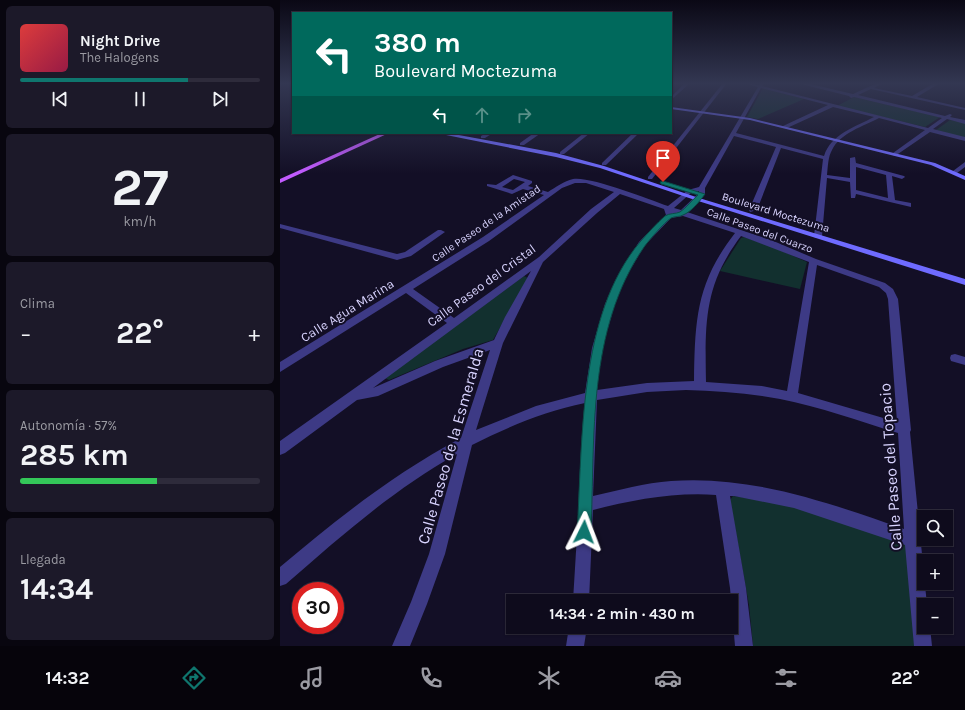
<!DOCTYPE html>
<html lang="es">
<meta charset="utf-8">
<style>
:root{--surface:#0e0b1c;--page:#1c1929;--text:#f1f3f6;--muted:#9b9ba3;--line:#2e2b3b;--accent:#0f766e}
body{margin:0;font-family:Karla,sans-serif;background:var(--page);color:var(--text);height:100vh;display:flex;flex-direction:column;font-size:15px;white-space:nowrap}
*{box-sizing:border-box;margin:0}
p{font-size:13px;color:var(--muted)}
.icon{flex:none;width:22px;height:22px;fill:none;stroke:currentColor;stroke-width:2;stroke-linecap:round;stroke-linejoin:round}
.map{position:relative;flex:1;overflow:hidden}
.side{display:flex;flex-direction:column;gap:6px;padding:6px;background:#08060f;width:280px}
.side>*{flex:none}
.guide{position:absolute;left:12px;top:12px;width:380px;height:122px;border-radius:0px;box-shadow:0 1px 3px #0004,0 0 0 1px var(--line);background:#00695c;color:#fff;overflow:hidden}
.controls{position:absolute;left:637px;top:510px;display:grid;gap:8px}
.controls a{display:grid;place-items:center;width:36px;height:36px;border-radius:0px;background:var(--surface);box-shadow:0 1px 3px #0004,0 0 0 1px var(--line);font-size:20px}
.speed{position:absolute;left:12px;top:582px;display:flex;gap:8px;font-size:20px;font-weight:700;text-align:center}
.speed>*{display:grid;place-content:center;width:52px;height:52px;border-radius:50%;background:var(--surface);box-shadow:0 1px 3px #0004,0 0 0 1px var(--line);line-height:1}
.speed .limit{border:6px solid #d22;background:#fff;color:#111}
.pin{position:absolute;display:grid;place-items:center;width:34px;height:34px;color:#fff;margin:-41px -17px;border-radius:50% 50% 50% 0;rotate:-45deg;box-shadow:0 0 4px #0007}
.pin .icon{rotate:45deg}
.me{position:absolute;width:44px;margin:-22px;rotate:3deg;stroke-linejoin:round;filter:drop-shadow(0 0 3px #0008)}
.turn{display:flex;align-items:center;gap:14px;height:84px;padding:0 16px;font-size:18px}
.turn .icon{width:52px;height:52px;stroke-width:2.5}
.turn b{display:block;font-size:28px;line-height:34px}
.lanes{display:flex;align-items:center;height:38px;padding:0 16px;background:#0003;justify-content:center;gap:20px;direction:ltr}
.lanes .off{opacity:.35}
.big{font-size:30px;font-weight:700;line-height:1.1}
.side .tile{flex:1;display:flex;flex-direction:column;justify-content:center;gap:6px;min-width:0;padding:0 14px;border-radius:6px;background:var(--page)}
.side .dial{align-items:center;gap:0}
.dial b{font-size:52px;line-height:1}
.song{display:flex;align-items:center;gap:12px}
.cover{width:48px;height:48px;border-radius:6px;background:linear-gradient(135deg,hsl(0 70% 55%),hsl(340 70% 35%))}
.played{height:4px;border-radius:2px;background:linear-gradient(90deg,var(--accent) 70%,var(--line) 70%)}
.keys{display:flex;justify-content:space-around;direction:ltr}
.heat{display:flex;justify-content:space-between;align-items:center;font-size:22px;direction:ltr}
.charge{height:6px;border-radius:3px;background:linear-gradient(90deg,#34c759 57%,var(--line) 0)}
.trip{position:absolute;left:226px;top:594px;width:232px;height:40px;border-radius:0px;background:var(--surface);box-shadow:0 1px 3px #0004,0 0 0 1px var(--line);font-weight:700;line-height:40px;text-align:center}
.tabs{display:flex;height:64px;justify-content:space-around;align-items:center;background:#06040b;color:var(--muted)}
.tabs .icon{width:28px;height:28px}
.tabs .active{color:var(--accent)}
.tabs b{font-size:18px;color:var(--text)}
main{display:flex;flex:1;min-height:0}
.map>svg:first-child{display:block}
.green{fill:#12302f}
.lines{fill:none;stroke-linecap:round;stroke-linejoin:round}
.street{fill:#3d3a85;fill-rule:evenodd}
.secondary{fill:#6f6bff;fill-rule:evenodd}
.primary{fill:#c25bff;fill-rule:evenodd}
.route{fill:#0f766e;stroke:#0a4d48}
.labels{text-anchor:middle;stroke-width:4;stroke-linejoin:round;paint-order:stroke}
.far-street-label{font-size:11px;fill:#d9d4ff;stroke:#130f26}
.street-label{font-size:13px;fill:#d9d4ff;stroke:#130f26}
.near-street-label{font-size:16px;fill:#d9d4ff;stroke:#130f26}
</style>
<main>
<section class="side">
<div class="tile">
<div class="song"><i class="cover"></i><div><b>Night Drive</b><p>The Halogens</p></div></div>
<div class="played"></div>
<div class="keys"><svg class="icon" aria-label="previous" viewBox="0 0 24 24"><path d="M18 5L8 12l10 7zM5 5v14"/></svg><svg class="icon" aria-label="pause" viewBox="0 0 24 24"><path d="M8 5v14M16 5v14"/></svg><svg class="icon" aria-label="next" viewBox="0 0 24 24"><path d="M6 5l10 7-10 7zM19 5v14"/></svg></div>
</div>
<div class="tile dial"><b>27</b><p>km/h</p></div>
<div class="tile"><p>Clima</p>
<div class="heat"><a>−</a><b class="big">22°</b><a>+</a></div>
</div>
<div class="tile"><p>Autonomía · 57%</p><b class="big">285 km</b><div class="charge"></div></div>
<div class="tile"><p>Llegada</p><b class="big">14:34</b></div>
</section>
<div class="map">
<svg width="685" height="646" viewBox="0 0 685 646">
<rect width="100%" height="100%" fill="#130f26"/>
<g class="green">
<polygon points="483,88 524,99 478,119 467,117"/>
<polygon points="574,97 660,117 645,127 557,106"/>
<polygon points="670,120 685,123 685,138 656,130"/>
<polygon points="464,237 493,247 527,262 520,289 440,271 461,238"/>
<polygon points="244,276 248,278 213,340 183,349 109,380 105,378"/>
<polygon points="453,496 502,502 627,545 637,646 473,646 469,605 450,500"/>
</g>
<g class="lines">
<g class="street">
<polygon points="405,83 410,83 391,100 391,97"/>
<polygon points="443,83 447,83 372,179 368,179 368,177"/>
<path d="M 464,83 L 479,85 L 480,83 L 484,83 L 482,86 L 648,128 L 662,118 L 574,97 L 571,98 L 569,96 L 517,83 L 526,83 L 573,94 L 597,83 L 603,83 L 594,88 L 632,96 L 654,83 L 660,83 L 637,97 L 685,108 L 685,110 L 591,89 L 578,95 L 665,116 L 670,114 L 672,115 L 670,117 L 685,120 L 685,124 L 667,119 L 653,129 L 685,137 L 685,141 L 650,132 L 615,156 L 613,155 L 613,153 L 645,130 L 599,118 C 584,126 560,133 552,150 C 548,157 548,166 547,175 L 570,178 L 570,158 L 575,157 L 576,163 L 624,176 L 625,177 L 622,179 L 612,176 L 615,200 L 631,203 L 631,207 L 576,194 L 575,198 L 571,198 L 570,182 L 547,178 L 542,236 L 541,238 L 535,238 L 534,236 L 543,159 L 501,148 L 477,210 L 470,212 L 469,210 L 496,147 L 454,136 L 425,188 L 425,194 L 407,212 L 491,240 L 536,259 L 605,283 L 613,289 L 618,299 L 631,430 L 630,432 L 647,605 L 644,605 L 644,627 L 650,627 L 652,646 L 634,646 L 625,545 L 514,508 L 454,496 L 450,496 L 466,588 L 473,646 L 455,646 L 450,588 L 436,495 C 394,492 353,500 313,510 L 309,601 L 293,601 L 305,403 C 265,411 228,427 192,445 L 165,554 L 147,604 L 130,646 L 112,646 L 131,602 L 149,554 L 177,454 C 114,489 60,537 6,584 L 0,586 L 0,567 C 57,519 115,473 181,438 L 210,350 L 163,367 L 98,396 L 77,400 L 5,453 L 0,455 L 0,441 L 167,323 L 126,293 L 0,372 L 0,362 L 203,237 L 264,195 L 243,189 L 232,194 L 207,186 L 207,184 L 216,185 L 233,175 L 252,181 L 252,183 L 248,186 L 268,192 C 276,187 284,181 293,179 C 310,176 368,199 388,206 L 408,190 L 419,187 L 478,87 ZM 481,88 L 548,105 L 503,126 L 503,128 L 507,128 L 553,107 L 594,117 C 575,127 551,134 544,156 L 456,133 ZM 576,167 L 606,175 L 608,198 L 576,190 ZM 234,179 L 245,182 L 233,190 L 222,187 ZM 295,183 L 306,183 L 334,192 L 311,209 L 259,257 L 174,318 L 133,289 L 209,241 L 282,188 ZM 419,191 L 419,193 L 401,210 L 394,208 L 412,192 ZM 340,194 L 384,209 L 386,215 L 359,242 L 337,278 L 325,304 L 312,348 L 305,393 L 256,406 L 196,430 L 223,343 L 263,262 L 317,213 ZM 403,216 L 455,233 C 416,283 415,320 414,381 L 367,383 L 317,390 L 322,348 L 335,304 L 345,278 L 365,245 L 391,218 ZM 461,236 L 529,262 L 507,391 L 482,386 L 426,382 C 425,322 424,285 461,236 ZM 537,265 L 599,287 L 606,293 L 608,299 L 617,422 L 518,393 ZM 251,271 L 225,317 L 214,340 L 155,361 L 93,388 ZM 406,390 C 437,391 469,393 500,399 C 540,407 579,421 618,433 L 624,529 C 549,503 472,475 391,481 C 365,483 339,490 313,496 L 317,400 L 367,392 Z"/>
<polygon points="206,133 213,133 205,138 201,138 201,136"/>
<polygon points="254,133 261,133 244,145 240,145 240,143"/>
<polygon points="304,133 310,133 284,154 280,154 280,152"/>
<polygon points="353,133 359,133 326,165 322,165 322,163"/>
<polygon points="685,162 685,167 677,173 673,173 673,171"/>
<polygon points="0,224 117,254 125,252 158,230 161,230 165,232 131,256 117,260 0,228"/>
<polygon points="675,354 685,357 685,365 671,361 670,358 671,355"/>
<polygon points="289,627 307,627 304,646 286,646"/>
</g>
<g class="secondary">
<polygon points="391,107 470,118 655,163 685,176 685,180 651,165 470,120 391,109"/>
<polygon points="156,133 168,133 276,153 324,166 419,198 685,279 685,285 415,200 320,168 276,157"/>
</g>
<polygon class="primary" points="102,133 109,133 0,183 0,179"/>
</g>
<linearGradient id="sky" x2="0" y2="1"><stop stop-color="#0a0815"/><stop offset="0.48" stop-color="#333752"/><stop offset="1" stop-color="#333752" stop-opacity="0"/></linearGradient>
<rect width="685" height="174" fill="url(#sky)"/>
<path class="route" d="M 383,181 L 425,194 C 420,201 411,212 403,215 C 400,217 395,216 391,218 C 385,222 369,240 364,247 C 307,330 315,436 311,532 L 309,537 L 304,539 L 299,537 L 297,532 C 303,441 298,316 360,242 C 367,234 377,223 385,216 C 389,213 396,214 400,212 C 406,208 412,200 418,195 L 381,184 L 380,182 Z"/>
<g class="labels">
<g class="far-street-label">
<text transform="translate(496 212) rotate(17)" y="4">Boulevard Moctezuma</text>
<text transform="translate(206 223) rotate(-34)" y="4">Calle Paseo de la Amistad</text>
<text transform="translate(480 230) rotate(20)" y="4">Calle Paseo del Cuarzo</text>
</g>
<g class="street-label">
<text transform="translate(201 285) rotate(-36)" y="5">Calle Paseo del Cristal</text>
<text transform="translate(67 310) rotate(-32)" y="5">Calle Agua Marina</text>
</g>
<g class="near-street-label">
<text transform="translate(170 446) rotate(-74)" y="6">Calle Paseo de la Esmeralda</text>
<text transform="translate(610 467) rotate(-94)" y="6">Calle Paseo del Topacio</text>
</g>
</g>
</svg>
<div class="controls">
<a><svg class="icon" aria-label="search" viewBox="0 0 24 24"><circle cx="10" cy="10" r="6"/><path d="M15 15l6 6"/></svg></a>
<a>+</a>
<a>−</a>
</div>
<div class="speed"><div class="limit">30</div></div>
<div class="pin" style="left:383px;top:182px;background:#d93025"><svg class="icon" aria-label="arrive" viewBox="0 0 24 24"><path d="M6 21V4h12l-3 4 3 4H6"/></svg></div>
<svg class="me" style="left:304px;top:532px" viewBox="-20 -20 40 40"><path d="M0-17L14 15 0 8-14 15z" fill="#0f766e" stroke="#fff" stroke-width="4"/></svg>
<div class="trip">14:34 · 2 min · 430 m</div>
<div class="guide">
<div class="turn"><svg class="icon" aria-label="left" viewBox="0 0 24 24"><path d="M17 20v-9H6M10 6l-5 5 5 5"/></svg><div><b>380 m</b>Boulevard Moctezuma</div></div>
<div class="lanes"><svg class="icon" aria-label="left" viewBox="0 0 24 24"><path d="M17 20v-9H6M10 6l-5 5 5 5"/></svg><svg class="icon off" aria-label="ahead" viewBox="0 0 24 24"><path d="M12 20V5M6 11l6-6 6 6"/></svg><svg class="icon off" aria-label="right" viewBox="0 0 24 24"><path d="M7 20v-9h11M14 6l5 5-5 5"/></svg></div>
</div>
</div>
</main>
<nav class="tabs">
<b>14:32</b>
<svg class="icon active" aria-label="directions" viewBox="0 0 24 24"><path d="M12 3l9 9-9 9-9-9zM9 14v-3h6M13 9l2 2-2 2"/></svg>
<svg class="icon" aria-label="music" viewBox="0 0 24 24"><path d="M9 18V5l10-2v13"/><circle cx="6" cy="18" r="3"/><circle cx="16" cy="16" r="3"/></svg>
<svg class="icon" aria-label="phone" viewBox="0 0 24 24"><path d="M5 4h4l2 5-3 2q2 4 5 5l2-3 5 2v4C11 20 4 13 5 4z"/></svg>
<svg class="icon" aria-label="climate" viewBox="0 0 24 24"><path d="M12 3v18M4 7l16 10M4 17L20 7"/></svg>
<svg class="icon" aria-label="car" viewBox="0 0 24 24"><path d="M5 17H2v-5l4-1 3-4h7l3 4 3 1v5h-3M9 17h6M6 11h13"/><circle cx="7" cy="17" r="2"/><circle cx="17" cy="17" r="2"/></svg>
<svg class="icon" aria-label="filters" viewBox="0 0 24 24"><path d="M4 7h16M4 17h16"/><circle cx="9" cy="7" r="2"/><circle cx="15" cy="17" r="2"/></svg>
<b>22°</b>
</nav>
